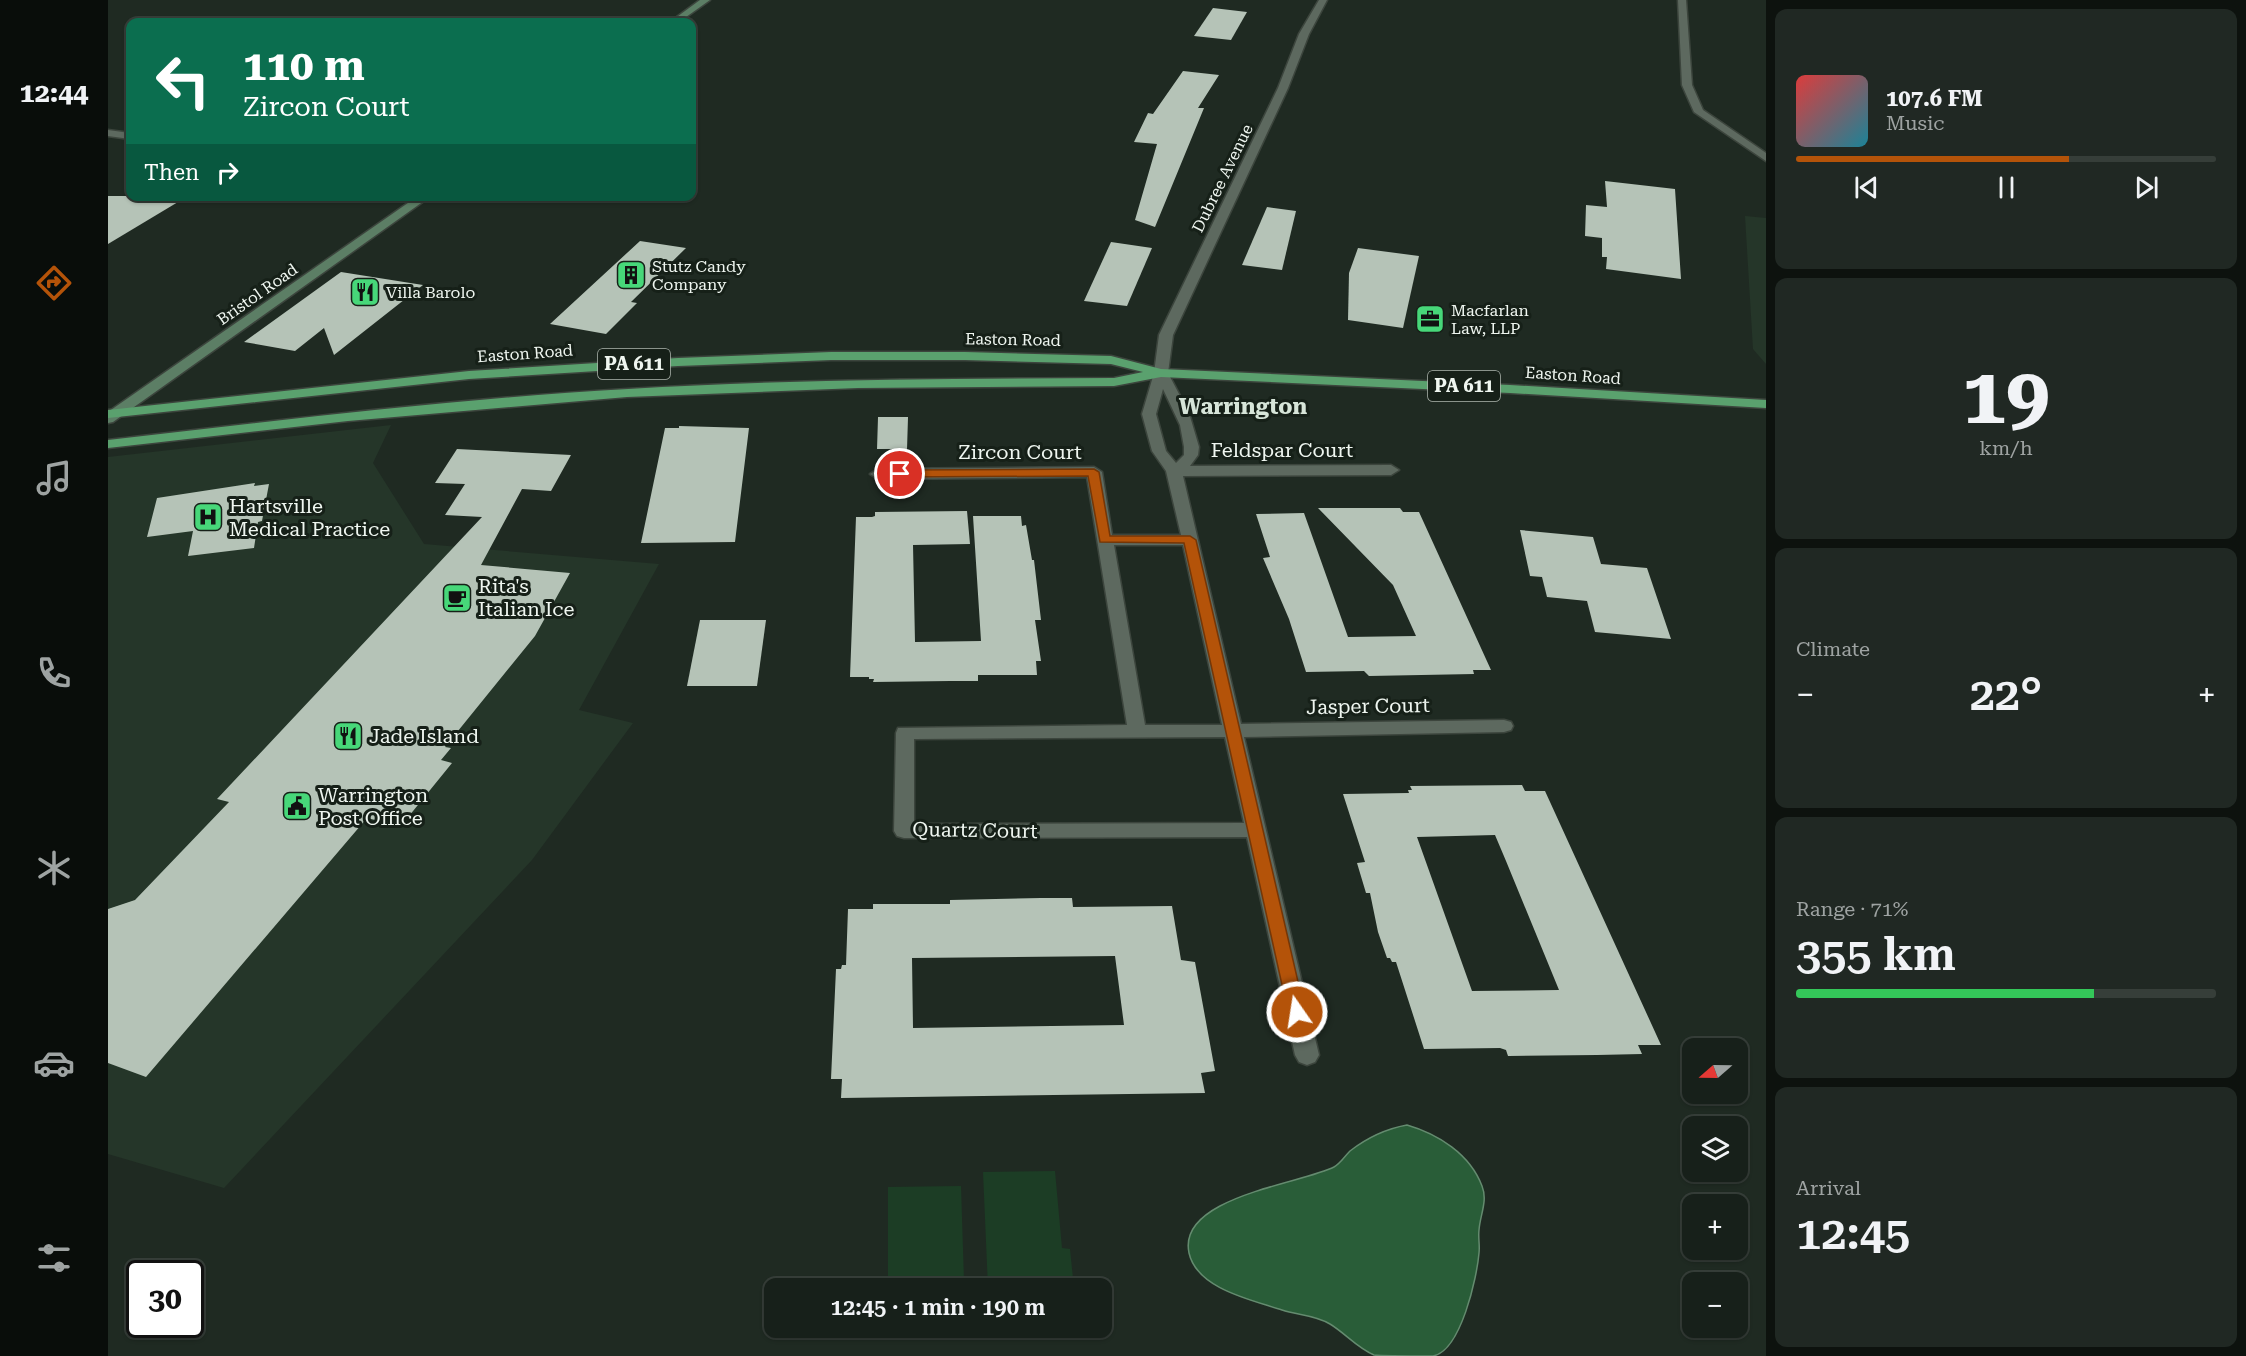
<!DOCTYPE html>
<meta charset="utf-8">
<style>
:root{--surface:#17201a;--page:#202823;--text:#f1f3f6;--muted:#9ea3a2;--line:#363e39;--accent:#b45309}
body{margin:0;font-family:"Roboto Serif",serif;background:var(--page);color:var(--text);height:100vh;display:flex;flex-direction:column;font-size:22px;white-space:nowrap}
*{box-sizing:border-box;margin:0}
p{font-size:20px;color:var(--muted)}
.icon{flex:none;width:33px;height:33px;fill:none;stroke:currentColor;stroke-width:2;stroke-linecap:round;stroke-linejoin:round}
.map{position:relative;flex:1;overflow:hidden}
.panel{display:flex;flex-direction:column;gap:9px;padding:9px;background:#0d120e;width:480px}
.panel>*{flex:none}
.guide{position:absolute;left:18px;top:18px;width:570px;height:183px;border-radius:12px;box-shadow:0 2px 4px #0004,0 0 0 2px var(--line);background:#0b6e4f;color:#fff;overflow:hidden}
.needle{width:39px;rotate:250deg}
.buttons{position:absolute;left:1574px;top:1038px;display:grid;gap:12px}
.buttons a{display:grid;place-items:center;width:66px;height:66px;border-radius:12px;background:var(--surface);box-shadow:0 2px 4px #0004,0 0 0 2px var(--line);font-size:30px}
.speed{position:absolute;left:18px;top:1260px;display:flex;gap:12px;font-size:30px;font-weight:700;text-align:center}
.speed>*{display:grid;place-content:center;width:78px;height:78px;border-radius:50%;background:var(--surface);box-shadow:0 2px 4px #0004,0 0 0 2px var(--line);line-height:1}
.speed .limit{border:3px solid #111;border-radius:9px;background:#fff;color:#111}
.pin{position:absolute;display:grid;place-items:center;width:51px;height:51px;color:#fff;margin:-26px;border:3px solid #fff;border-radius:50%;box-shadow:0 2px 6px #0007}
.me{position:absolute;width:66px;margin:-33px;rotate:347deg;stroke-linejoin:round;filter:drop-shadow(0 0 4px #0008)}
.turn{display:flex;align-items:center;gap:21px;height:126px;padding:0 18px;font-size:27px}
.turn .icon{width:78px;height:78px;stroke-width:2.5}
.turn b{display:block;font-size:42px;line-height:51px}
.then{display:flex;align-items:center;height:57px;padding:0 18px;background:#0003;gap:12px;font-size:22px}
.big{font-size:45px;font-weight:600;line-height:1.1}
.panel .tile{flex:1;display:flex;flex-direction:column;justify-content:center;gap:9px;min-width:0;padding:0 21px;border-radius:12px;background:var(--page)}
.panel .dial{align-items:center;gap:0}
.dial b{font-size:78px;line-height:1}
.song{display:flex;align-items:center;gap:18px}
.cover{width:72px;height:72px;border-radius:9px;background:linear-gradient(135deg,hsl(0 70% 55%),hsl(190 70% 35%))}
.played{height:6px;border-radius:3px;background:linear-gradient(90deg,var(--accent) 65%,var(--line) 65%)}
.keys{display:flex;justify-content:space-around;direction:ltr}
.heat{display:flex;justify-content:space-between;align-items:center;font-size:33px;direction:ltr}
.charge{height:9px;border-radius:4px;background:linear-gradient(90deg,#34c759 71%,var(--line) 0)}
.trip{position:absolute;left:656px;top:1278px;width:348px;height:60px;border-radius:12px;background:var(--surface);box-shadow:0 2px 4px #0004,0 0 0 2px var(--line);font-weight:600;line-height:60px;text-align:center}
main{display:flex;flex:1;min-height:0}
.tabs{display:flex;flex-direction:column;width:108px;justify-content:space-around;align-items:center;background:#090d0a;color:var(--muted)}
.tabs .icon{width:42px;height:42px}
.tabs .selected{color:var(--accent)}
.tabs b{font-size:27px;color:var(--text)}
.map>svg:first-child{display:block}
.built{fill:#253629}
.green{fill:#1c3d25}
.water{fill:#295d38;stroke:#648b6f;stroke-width:1.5}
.building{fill:#b5c3b7;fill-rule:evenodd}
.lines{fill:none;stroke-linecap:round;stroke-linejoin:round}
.minor-casing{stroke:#3c453d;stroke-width:3}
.secondary-casing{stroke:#3c453d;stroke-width:3}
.trunk-casing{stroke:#3c453d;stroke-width:3}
.minor{fill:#5d695f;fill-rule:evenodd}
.secondary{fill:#5c7e65;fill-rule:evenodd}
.trunk{fill:#5aa16e;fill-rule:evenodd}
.route{fill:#b45309;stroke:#753606;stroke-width:1.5}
.labels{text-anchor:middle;stroke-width:6;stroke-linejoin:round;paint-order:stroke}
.far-street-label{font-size:16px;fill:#eff6f0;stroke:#162018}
.far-poi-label{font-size:16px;fill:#eff6f0;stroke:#162018;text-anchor:start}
.shield{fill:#162018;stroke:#aeb6af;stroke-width:1.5}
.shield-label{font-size:18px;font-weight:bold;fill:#eff6f0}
.street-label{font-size:20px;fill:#eff6f0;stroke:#162018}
.poi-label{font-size:20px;fill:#eff6f0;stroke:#162018;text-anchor:start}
.far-district-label{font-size:22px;font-weight:bold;fill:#d7e5d9;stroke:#162018}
</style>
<main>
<nav class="tabs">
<b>12:44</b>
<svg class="icon selected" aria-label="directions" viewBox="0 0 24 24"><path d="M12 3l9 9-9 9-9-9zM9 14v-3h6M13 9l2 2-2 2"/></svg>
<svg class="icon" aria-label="music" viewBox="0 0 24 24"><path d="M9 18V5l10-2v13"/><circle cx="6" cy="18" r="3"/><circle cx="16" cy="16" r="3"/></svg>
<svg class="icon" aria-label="phone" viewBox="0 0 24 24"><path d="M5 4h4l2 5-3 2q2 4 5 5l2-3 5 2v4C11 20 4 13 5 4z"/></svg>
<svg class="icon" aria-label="climate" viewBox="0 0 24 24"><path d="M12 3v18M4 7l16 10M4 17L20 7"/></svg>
<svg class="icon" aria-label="car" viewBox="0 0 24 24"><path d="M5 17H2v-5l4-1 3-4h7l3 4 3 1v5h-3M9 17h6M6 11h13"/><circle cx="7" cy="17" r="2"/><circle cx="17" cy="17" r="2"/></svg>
<svg class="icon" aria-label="filters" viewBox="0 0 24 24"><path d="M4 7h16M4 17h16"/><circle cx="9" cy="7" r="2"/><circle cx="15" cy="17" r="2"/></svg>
</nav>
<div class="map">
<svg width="1658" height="1356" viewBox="0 0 1658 1356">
<rect width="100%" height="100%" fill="#1f2a22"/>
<g class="built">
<polygon points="1637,216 1658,218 1658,364 1645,349"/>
<polygon points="283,425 265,463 316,544 551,564 471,710 525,723 424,860 116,1188 0,1154 0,457"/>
</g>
<g class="green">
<polygon points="947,1171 954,1248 962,1249 966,1288 880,1288 875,1172"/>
<polygon points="853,1186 856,1280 780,1281 780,1187"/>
</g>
<path class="water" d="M 1299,1125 C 1330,1134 1362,1154 1374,1186 C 1380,1201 1372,1215 1371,1230 C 1370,1238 1372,1245 1371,1253 C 1369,1277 1353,1351 1325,1356 C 1315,1356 1275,1356 1266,1355 C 1249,1348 1237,1333 1222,1324 C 1208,1315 1189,1315 1174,1310 C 1144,1300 1089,1289 1081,1253 C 1069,1197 1192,1184 1226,1167 C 1232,1164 1237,1156 1242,1151 C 1260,1137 1277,1129 1299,1125 Z"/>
<g class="building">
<polygon points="1105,8 1139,12 1123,40 1086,36"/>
<polygon points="1075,71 1111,75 1090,108 1096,108 1047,227 1027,220 1049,144 1026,142 1040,113 1045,114"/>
<polygon points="1497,181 1567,189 1573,279 1498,269 1499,257 1494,257 1494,238 1477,236 1478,205 1499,207"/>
<polygon points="0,196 80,196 0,244"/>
<polygon points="1159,207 1188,211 1174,270 1134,265"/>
<polygon points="532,241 578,248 523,302 529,303 498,334 442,324"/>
<polygon points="1003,242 1044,248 1019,306 976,301"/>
<polygon points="1250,248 1311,256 1295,328 1240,320 1241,273"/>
<polygon points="233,272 315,285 226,355 216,328 187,351 136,342"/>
<polygon points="770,417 800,417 799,449 769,449"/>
<polygon points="571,426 641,428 627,542 533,543 557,428 571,428"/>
<polygon points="349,449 463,455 443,491 414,489 373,565 462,573 427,636 337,747 343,748 333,760 344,763 301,816 288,812 279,823 259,818 38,1077 0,1063 0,909 27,900 121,802 109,799 374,517 337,515 357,484 327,483"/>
<polygon points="147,483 146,486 161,484 154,521 150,522 146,548 80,556 85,531 39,537 49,498"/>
<polygon points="1210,508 1292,508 1295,512 1311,512 1383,670 1365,670 1366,674 1261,676 1256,671 1198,672 1181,619 1155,558 1162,557 1148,514 1196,513 1240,637 1308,636 1285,585"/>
<polygon points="859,511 862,544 805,545 807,642 873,641 865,516 913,516 914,526 918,525 924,560 926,560 933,620 927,620 933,661 928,661 929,675 870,675 870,681 842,681 765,682 766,679 761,679 761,677 742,677 748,517 764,517 767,516 767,512"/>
<polygon points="1412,530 1485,537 1493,564 1539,568 1563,639 1487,632 1479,601 1439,597 1434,577 1422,576"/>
<polygon points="592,620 658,620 649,686 579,686"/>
<path d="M 1414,785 L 1417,791 L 1437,791 L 1553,1045 L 1530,1045 L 1534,1054 L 1489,1055 L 1400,1056 L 1398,1050 L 1392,1048 L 1316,1049 L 1288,962 L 1284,962 L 1282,958 L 1279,958 L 1270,932 L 1262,893 L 1258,893 L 1249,863 L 1257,862 L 1235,794 L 1301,793 L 1300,790 L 1304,790 L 1302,786 ZM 1387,835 L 1398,861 L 1451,990 L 1364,991 L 1309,837 Z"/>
<path d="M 933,898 L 964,898 L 965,907 L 1064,906 L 1073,960 L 1087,962 L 1107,1071 L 1093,1073 L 1097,1093 L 733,1098 L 734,1079 L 723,1079 L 728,969 L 733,969 L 734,965 L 738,965 L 740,909 L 765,909 L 765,904 L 842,904 L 842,900 ZM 1007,956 L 1016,1025 L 805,1028 L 804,958 Z"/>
</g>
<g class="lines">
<g class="minor-casing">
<g id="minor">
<path d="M 1211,0 L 1219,0 L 1201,34 L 1180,88 L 1065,335 L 1060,373 L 1081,413 L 1091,447 L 1090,455 L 1082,466 L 1283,465 L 1291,470 L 1283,475 L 1075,476 L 1133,724 L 1396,720 L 1403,722 L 1405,726 L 1403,730 L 1396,732 L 1136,737 L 1211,1055 L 1207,1062 L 1199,1065 L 1191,1062 L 1187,1055 L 1139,837 L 796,838 L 789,836 L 786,831 L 788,733 L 790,728 L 1019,725 L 979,477 L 770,479 L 762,474 L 770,469 L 986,467 L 994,472 L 1004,535 L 1073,535 L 1058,471 L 1044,451 L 1034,414 L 1046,373 L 1051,335 L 1170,88 L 1191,34 ZM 1055,389 L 1072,425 L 1076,447 L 1076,455 L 1068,463 L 1058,451 L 1048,414 ZM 1006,545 L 1075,545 L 1114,725 L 1037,725 ZM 1117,737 L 1136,823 L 806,824 L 806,739 Z"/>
<polygon points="1570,0 1578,0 1584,85 1595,110 1658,153 1658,161 1586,112 1574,85"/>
<polygon points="0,130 22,133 22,139 0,136"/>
</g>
</g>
<g class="secondary-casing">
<g id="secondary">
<polygon points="592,0 602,0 571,22 562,22"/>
<polygon points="310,196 323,196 5,422 0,423 0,412"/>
</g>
</g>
<g class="trunk-casing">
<path id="trunk" d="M 723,352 L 857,352 L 1003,356 L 1053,369 L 1402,385 L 1658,400 L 1658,408 L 1402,393 L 1053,377 L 1006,386 L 750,388 L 519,397 L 240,421 L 0,448 L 0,440 C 173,420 346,399 520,389 C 682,379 844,379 1006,378 L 1035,372 L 1003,364 L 857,360 L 723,360 L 570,366 L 361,379 L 0,418 L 0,410 L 361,371 L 570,358 Z"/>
</g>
<use href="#minor" class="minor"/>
<use href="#secondary" class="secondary"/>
<use href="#trunk" class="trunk"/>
</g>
<polygon class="route" points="986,469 991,472 1002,536 1082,536 1088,540 1197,1012 1195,1017 1189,1019 1183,1017 1180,1012 1076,543 992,542 980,476 792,477 787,474 792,470"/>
<defs>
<g id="building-square" transform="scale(1.5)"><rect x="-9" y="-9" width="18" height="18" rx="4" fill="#47d779" stroke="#162018"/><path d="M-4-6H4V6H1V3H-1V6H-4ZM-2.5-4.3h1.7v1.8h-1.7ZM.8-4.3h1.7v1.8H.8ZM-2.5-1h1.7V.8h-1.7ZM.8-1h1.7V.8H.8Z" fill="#111"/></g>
<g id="restaurant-square" transform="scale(1.5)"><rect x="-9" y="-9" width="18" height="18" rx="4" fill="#47d779" stroke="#162018"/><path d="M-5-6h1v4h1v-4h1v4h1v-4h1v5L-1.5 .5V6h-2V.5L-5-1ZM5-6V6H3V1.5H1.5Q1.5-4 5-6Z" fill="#111"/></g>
<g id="office-square" transform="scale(1.5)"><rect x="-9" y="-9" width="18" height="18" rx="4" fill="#47d779" stroke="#162018"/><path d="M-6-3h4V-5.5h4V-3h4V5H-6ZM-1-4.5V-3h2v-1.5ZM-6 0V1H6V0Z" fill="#111"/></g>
<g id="hospital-square" transform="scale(1.5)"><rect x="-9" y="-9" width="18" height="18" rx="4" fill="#47d779" stroke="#162018"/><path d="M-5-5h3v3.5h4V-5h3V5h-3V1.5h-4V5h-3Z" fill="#111"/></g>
<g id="cafe-square" transform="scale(1.5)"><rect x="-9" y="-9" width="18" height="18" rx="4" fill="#47d779" stroke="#162018"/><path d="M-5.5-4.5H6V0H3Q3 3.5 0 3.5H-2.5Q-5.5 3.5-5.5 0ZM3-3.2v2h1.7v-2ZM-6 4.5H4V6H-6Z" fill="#111"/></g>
<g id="civic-square" transform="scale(1.5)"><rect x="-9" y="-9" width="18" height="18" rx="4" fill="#47d779" stroke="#162018"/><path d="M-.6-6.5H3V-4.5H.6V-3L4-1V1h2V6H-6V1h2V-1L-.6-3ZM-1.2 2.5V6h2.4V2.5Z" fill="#111"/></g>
</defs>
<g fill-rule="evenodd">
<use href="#building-square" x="523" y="275"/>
<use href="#restaurant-square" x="257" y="292"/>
<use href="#office-square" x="1322" y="319"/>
<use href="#hospital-square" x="100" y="517"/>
<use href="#cafe-square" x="349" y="598"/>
<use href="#restaurant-square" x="240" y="736"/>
<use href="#civic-square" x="189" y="806"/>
</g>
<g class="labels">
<g class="far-street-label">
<text transform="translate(1114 178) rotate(-64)" y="6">Dubree Avenue</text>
<text transform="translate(149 294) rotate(-35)" y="6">Bristol Road</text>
<text transform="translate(905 339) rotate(1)" y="6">Easton Road</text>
<text transform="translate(417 353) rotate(-4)" y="6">Easton Road</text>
<text transform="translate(1465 375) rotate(4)" y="6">Easton Road</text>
</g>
<g class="far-poi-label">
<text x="544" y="272">Stutz Candy<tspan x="544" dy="18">Company</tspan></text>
<text x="278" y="298">Villa Barolo</text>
<text x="1343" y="316">Macfarlan<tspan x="1343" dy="18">Law, LLP</tspan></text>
</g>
<g class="shield">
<rect x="490" y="349" width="72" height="30" rx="4.5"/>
<rect x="1320" y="371" width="72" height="30" rx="4.5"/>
</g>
<g class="shield-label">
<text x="526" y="370">PA 611</text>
<text x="1356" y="392">PA 611</text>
</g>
<g class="street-label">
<text x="1174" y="457">Feldspar Court</text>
<text x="912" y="459">Zircon Court</text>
<text transform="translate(1260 706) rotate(-1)" y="7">Jasper Court</text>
<text transform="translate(867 830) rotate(1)" y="7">Quartz Court</text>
</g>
<g class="poi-label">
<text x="121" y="513">Hartsville<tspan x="121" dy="23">Medical Practice</tspan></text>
<text x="370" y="593">Rita's<tspan x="370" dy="23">Italian Ice</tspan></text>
<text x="261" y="743">Jade Island</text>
<text x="210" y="802">Warrington<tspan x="210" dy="23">Post Office</tspan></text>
</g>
<g class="far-district-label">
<text x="1135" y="414">Warrington</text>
</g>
</g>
</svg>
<div class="buttons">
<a><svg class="needle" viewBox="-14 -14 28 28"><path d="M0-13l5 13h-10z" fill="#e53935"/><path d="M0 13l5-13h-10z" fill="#9ea3a2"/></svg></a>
<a><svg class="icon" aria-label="layers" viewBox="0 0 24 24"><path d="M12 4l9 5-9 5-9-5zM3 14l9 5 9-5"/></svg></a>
<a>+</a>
<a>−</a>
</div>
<div class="speed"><div class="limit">30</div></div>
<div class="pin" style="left:792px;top:474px;background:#d93025"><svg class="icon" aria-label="arrive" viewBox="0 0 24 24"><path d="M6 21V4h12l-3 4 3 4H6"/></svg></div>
<svg class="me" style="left:1189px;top:1012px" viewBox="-20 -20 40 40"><circle r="17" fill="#b45309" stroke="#fff" stroke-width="3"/><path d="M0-11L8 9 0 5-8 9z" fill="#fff"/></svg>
<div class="trip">12:45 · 1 min · 190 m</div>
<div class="guide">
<div class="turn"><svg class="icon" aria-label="left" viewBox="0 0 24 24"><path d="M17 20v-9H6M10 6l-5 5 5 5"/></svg><div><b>110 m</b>Zircon Court</div></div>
<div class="then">Then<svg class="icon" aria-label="right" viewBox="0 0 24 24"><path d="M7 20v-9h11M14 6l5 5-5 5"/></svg></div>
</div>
</div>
<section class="panel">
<div class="tile">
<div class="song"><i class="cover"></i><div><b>107.6 FM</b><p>Music</p></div></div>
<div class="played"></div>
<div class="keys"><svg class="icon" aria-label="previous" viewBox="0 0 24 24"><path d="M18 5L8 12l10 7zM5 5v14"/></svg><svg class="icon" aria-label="pause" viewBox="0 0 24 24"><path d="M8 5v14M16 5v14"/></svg><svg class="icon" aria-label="next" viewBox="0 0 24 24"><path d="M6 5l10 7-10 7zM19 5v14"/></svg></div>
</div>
<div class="tile dial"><b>19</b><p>km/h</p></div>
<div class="tile"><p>Climate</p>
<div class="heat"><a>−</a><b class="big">22°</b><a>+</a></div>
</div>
<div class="tile"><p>Range · 71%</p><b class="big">355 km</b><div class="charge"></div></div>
<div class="tile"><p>Arrival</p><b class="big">12:45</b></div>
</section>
</main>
